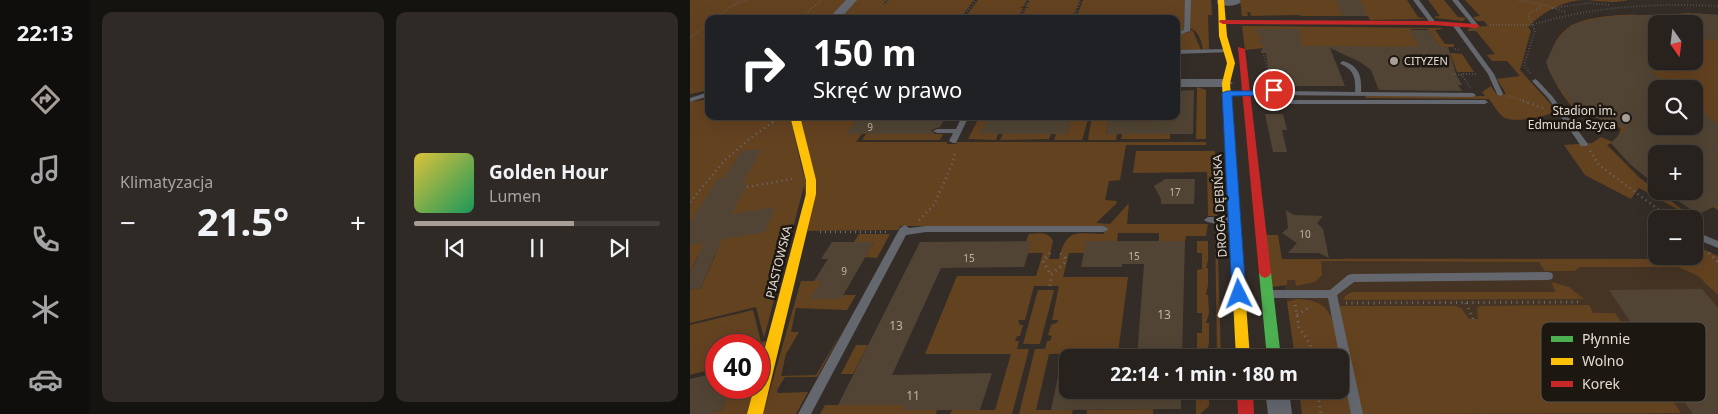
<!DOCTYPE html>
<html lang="pl">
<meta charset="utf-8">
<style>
:root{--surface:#27221d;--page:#2f2a26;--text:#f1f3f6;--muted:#a4a4a4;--line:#433f3b;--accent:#a69e97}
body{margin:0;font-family:"Noto Sans",sans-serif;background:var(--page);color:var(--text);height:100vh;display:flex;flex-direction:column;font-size:19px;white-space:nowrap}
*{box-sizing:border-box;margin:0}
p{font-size:16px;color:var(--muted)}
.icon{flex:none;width:28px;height:28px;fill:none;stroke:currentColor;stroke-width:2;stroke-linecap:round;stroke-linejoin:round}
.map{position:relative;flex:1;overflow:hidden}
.details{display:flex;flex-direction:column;gap:12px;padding:12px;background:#151310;width:600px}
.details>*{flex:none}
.guide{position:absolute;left:15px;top:15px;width:475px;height:105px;border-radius:10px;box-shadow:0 5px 20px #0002,0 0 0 1px var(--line);background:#202124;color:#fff;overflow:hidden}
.needle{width:32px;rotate:166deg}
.buttons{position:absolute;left:958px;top:15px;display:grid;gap:10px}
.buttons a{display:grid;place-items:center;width:55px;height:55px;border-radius:10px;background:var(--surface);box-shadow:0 5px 20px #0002,0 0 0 1px var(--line);font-size:25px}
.speed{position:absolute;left:15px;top:334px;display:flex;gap:10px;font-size:25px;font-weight:700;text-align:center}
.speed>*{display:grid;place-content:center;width:65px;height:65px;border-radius:50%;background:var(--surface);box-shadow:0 5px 20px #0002,0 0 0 1px var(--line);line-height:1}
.speed .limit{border:8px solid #d22;background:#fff;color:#111}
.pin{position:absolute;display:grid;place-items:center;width:42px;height:42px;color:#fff;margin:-21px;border:2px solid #fff;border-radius:50%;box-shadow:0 1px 5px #0007}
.me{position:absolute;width:55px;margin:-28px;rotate:357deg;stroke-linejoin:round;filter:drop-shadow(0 0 4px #0008)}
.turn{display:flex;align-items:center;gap:18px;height:105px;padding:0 25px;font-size:22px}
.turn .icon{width:65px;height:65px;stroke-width:2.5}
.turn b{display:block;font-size:35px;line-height:42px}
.big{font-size:38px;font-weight:700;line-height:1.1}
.details .widget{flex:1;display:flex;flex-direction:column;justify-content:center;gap:8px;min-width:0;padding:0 18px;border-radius:10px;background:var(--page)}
.song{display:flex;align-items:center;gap:15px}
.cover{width:60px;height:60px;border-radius:8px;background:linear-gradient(135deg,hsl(50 70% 55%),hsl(150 70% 35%))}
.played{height:5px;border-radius:2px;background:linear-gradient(90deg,var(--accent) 65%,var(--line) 65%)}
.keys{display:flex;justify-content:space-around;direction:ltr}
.heat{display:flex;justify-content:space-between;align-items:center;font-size:28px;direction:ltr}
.details .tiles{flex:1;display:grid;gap:12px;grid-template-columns:repeat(2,1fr)}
.trip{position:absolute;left:369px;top:349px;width:290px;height:50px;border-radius:10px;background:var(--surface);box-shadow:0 5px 20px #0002,0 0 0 1px var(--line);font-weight:700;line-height:50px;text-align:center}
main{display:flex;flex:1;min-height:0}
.dock{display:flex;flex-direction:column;width:90px;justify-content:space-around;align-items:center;background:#100e0c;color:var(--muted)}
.dock .icon{width:35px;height:35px}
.dock .current{color:var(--accent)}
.dock b{font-size:22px;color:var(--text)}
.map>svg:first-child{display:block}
.built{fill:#453424}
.green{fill:#634220;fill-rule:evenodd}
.building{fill:#514434}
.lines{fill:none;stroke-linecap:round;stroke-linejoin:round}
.path-far2{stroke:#6a6c70;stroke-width:2;stroke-dasharray:0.5 2.5;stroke-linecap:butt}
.path-far1{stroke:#6a6c70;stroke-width:2.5;stroke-dasharray:1 4;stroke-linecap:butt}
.path{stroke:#6a6c70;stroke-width:3;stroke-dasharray:1 4.5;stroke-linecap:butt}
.lane{fill:#64676e;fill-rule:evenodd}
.street{fill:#64676e;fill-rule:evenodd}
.fast{fill:#4caf50;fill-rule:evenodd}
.slow{fill:#ffc107;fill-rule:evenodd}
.jam{fill:#c62828;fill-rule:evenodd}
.route{fill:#1a73e8;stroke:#114b97}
.poi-dot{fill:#a69e97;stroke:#1d1711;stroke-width:2}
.labels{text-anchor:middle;stroke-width:5;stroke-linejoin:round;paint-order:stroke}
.number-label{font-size:10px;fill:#bfb5ab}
.far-poi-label{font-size:11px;fill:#e4dbd3;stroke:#1d1711;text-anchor:start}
.poi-label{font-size:12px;fill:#e4dbd3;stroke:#1d1711;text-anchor:end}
.street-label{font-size:12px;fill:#e4dbd3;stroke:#1d1711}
.near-number-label{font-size:12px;fill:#bfb5ab}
.key{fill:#1d1711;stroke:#59524b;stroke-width:1}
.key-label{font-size:14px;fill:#e4dbd3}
</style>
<main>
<nav class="dock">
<b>22:13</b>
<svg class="icon current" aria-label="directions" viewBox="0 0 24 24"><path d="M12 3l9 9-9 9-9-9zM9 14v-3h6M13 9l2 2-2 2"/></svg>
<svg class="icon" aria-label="music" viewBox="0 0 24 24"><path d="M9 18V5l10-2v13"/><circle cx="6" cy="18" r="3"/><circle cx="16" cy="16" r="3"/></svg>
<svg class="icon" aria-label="phone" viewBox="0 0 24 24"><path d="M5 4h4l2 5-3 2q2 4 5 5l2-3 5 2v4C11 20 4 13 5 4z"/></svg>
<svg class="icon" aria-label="climate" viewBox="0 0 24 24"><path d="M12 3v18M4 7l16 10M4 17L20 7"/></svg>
<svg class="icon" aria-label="car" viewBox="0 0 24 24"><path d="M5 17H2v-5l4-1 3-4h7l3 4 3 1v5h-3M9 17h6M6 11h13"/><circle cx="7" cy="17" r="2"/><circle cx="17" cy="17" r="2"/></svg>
</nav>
<section class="details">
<div class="tiles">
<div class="widget"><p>Klimatyzacja</p>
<div class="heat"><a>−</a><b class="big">21.5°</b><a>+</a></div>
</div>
<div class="widget">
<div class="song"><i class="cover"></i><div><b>Golden Hour</b><p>Lumen</p></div></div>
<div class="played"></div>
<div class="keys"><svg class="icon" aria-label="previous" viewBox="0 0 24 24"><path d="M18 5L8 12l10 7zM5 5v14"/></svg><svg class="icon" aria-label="pause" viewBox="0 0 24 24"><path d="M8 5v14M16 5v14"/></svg><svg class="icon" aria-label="next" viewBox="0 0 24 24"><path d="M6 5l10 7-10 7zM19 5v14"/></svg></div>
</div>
</div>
</section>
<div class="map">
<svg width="1028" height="414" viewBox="0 0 1028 414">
<rect width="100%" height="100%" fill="#342d27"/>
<polygon class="built" points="654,258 999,259 1028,290 1028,414 612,414 609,390 650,390 650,358 605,357 591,259 654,260"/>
<g class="green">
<polygon points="0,0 158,0 138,19 19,19 19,90 0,94"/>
<polygon points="166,0 196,0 192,5 193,5 199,0 284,0 270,19 147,19"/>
<polygon points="288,0 337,0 333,7 329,7 333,8 327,19 274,19"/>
<polygon points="340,0 390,0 382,19 330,19 336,8 340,8 336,7"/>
<polygon points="393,0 496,0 494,30 486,30 486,19 386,19"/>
<path d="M 500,0 L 521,0 L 522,15 L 518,15 L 519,49 L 513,50 C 511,40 509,31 499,28 Z"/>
<polygon points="550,0 717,0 728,17 736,19 680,20 678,16 611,16 610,15 561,16 560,12 557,12 558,16 552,16"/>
<polygon points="738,0 754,0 768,17 776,18 773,21 745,18 744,17 750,16"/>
<path d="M 775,0 L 938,0 C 925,4 909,1 896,0 C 874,0 853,12 838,27 L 841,31 L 830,70 L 867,111 C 855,117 826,123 815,118 C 808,114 803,104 799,99 L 676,98 L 675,96 L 795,96 L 792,92 L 801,86 L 806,94 L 816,94 L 807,79 L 830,76 L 817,61 L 802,61 L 797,55 L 805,54 L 786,31 L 778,31 L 778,29 L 784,27 L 798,26 L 794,21 L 787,21 L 783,17 L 790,16 Z"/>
<path d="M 999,13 L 1028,15 L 1028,210 L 1023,207 L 1008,214 L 975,191 L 1004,191 L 1004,154 L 966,154 L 966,185 L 940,164 L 921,143 L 917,145 L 950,178 L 1005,219 L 949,188 L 941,199 L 895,175 L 874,145 L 902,143 L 911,137 L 922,142 L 928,136 L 931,129 C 922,119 904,118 891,113 C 878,108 863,79 857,66 L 875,69 L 877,53 L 862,49 C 866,40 872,31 881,26 C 897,16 932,14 950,15 C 958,15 962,19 972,19 L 969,15 ZM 966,24 L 1004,24 L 1004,61 L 966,61 ZM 966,89 L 1004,89 L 1004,126 L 966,126 Z"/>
<polygon points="552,26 751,28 753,29 745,30 755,44 764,44 764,47 750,47 738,29 721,29 729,47 604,47 570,34 570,36 573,37 570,42 574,44 575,48 555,50"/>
<polygon points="499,29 503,31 511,50 486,50 486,35 499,32"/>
<polygon points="760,53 772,54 784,72 767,72"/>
<polygon points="507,87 516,90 516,139 506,139"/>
<polygon points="19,99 19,116 100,116 115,182 74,338 66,307 0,323 0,290 11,288 26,254 7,257 0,273 0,102"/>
<path d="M 110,116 L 230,116 L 228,120 L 213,134 L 253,134 L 250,140 L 172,140 L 176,134 L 195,134 L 204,121 L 167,120 L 156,134 L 172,134 L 166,142 L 257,142 L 257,144 L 266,144 L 267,142 L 516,142 L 516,145 L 436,145 L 430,180 L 419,181 L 415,200 L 427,201 L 426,204 L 406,223 L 420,224 L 439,203 L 437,224 L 518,224 L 516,236 L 496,236 L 495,241 L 469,241 L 469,233 L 428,233 L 427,241 L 395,248 L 394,253 L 379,253 L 373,277 L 438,277 L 428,353 L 359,354 L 346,410 L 383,410 L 382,414 L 329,414 L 345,349 L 355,349 L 357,341 L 360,341 L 362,336 L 358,335 L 361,325 L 368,322 L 368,320 L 362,320 L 369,286 L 344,286 L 335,320 L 328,320 L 330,325 L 333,325 L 330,336 L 327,336 L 325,341 L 329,341 L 327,349 L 339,349 L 322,414 L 260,414 L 262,410 L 305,410 L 321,354 L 235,354 L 267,276 L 346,276 L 353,253 L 338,253 L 336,241 L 339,234 C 348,234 357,230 363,241 L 359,259 L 369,259 C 377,227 386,234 414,234 L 416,226 L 210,226 L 208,230 L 117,231 Z"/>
<polygon points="290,116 299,116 290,134 308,134 306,140 278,139"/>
<polygon points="333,116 399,116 392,140 364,140 366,134 377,134 381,121 326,122 328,117"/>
<polygon points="402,116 469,116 473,122 419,121 416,134 427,134 426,140 398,140"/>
<polygon points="313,134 361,134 359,139 310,140"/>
<polygon points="432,134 480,134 480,139 431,139"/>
<polygon points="446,151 525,151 527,216 518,216 517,172 443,173"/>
<polygon points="525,224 527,224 531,358 527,357"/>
<polygon points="169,234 200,234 187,258 175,257 184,242 164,242"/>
<polygon points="576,235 588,235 592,259 998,259 996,256 1004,256 1004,245 1028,256 1028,295 1008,276 988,267 890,267 885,271 855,271 849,262 631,261 632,275 625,282 606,286 605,280 597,280 597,285 582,287"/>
<polygon points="507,241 518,241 518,260 516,268 518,268 518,285 516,295 518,295 519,313 516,323 519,323 519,343 516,355 519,355 519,357 507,357 507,333 512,333 512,313 507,313 507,270 512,269 512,253 507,253"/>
<polygon points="111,281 132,281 121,299 150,299 153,295 166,295 157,310 154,310 106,308 101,332 109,332 96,354 91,376 126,375 153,330 127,377 95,377 87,390 88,393 118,392 106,414 73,414"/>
<polygon points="861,282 879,287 894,299 653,300 656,295 663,292 866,292"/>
<polygon points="348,290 364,290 350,344 333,344"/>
<path d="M 607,299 C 629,300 639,306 645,327 L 661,414 L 612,414 L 609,390 L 650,390 L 650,358 L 605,357 L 597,302 Z"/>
<polygon points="899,305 903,313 925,313 991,413 672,414 649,306 765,306 771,308 779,319 788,319 787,308 791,306"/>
<polygon points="63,310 71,342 77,341 69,371 69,345 26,345 26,368 0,375 0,325"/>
<polygon points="166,345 178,345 163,374 151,374"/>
<polygon points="39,388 64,388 57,414 25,414 25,412 32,410"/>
<polygon points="506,390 519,390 519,406 510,414 506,414"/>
<polygon points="135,405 215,405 213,410 247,410 246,414 130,414"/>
<polygon points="463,409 463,414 397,414 397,410"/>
</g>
<g class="building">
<polygon points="646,0 670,0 678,16 652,16"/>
<polygon points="1004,13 1028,15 1028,40 1004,38"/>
<polygon points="949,15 966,15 966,43 960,48 956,58 963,72 981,89 966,89 966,126 1004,126 1004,105 1028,124 1028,205 1008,214 973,191 1004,191 1004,154 966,154 966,185 940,164 921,143 937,128 888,112 864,80 856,62 865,43 881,25 915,17"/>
<polygon points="565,29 609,29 612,46 637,46 635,46 729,47 719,30 739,30 750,47 758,47 766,74 772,85 768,85 772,91 689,90 681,70 670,62 640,48 655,86 599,86 596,74 579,74 576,53 570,52 574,47 570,42 571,38"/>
<polygon points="504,90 503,134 416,134 419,121 468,122 469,116 486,116 486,91"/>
<polygon points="575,114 593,114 597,130 592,130 597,152 583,152"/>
<polygon points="230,116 256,116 250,127 241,130 245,134 155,134 167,120 228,120"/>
<polygon points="299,116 333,116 331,121 381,121 377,134 290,134"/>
<polygon points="72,149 52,184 58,183 41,214 85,207 75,232 32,239 11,288 0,290 0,273 14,243 0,245 0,223 28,178 35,177 51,151"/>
<polygon points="475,179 505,179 504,204 471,204 471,199 464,186"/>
<polygon points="596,210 604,215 633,216 627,223 633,229 639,258 629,253 598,253 607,243 592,233 598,228"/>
<polygon points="342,241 334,267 251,268 202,375 302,373 290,410 212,410 215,405 148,405 230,242"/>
<polygon points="396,241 495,241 492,358 447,357 454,264 432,264 432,267 391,267"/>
<polygon points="142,242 184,242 151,299 120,299 132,281 124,281 138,259 131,259"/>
<polygon points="1012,289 1028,308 1028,414 1003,414 919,290"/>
<polygon points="372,357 378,358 378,390 491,390 491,409 361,410"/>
<polygon points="26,373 26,388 39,388 32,410 25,412 25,414 0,414 0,379"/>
</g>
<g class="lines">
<g class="path-far2">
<polyline points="828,0 851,4 876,12"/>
<polyline points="44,5 57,0"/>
<polyline points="192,5 197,0"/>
<polyline points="862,8 899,3 920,5"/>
<polyline points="25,19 49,0"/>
<polyline points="109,19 132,0"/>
<polyline points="272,19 286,0"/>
<polyline points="328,19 339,0"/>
<polyline points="384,19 391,0"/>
<polyline points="800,25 842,25 838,14 849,8 851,4"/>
<polyline points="0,38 19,23"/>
<polyline points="765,49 771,50"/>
<polyline points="573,52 578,72"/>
<path d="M 840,73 L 834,65 L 845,31 L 842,25 C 903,6 964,3 1028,6"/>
<polyline points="762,74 772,75"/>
<polyline points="780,87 771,74 788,74"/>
<polyline points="819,96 837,102"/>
</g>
<g class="path-far1">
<polyline points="833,101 856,109"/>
<polyline points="900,151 909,165 981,219"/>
<polyline points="57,187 102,179"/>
<polyline points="0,202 34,161 63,136 89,118"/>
<polyline points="229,220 244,205 263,162 265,151"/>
<polyline points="130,232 199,232"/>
</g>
<g class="path">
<polyline points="360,253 353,261 361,275 374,263 375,258 370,253"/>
<polyline points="1019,253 1028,262"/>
<polyline points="360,286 361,275"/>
<polyline points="656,303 892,302"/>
<polyline points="776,303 783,319"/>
<polyline points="605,305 609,327 620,344 622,358"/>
<polyline points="607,315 621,306"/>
<polyline points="627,390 631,414"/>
</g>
<g class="lane">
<polygon points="495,0 501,0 500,31 486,36 486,32 494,30"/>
<polygon points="723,0 729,0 746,23 745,24 741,24"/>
<polygon points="762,0 768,0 788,25 788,27 784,27"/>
<polygon points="764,25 768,25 804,74 813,94 812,95 810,96 807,94 798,74 763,26"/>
<polygon points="539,49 541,50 541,52 486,54 486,50"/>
<path d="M 653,61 C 669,66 672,76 671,92 L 783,93 L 786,95 L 783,97 L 583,95 L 583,97 L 588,100 L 795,100 L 798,102 L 795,104 L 587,104 L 578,99 L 576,95 L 556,95 L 553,93 L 556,91 L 581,91 L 580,78 L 581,77 L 593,75 L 593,77 L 586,79 L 588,91 L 665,92 C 666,78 664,70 651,64 L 650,63 Z"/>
<polygon points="845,79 847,80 862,96 898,144 897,146 891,146 858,98 842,81"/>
<polygon points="19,92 19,96 0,102 0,98"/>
<polygon points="272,116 279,116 266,143 263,143 259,141 263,133 247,133 243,131 247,129 266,129"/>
<path d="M 518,217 L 542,217 L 546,220 C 540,225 520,225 514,220 Z"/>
<polygon points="215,225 219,228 236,226 413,226 416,227 418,229 416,231 413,232 236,232 216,235 121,414 108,414 210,228"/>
<polygon points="1004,231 1028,241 1028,248 1004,238"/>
<polygon points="858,272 862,273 863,276 862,279 858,280 664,282 647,295 673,414 661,414 638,298 580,298 576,297 575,294 576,291 580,290 640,290 658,275 662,274"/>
</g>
<g class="street">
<polygon points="156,0 167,0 150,19 138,19"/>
<path d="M 527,0 L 550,0 L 551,2 C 546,7 534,6 527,4 Z"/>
<polygon points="486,79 536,79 543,83 536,87 486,87"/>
<polygon points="575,390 599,390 602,414 578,414"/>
</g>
<polygon class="fast" points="575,268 579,270 581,273 591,358 577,358 569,273 571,270"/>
<g class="slow">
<polygon points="528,0 534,0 537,36 545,63 540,83 560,358 546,358 532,83 537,63 529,36"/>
<polygon points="100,116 110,116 126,180 126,194 73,414 57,414 64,388 69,388 69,370 116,194 116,180"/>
</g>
<g class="jam">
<polygon points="530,20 743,21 786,24 790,26 786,28 743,25 533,24 529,22"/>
<polygon points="548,47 555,49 581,273 579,276 575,278 571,276 569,273"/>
<polygon points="547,390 563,390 564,414 548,414"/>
</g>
</g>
<polygon class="route" points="584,87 589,90 588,95 542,96 556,294 554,297 549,299 544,297 542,294 532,93 537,91 580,91"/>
<g class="poi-dot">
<circle cx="704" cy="61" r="5"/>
<circle cx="936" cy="118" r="5"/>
</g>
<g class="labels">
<g class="number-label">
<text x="180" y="131">9</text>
<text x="485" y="196">17</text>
<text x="615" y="238">10</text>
<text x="444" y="260">15</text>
<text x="279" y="262">15</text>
<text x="154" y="275">9</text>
</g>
<g class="far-poi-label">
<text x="714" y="65">CITYZEN</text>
</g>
<g class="poi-label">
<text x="926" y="115">Stadion im.<tspan x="926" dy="14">Edmunda Szyca</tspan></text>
</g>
<g class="street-label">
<text transform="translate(530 206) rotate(-93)" y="4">DROGA DĘBIŃSKA</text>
<text transform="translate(89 262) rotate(-76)" y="4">PIASTOWSKA</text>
</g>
<g class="near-number-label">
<text x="474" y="319">13</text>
<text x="206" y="330">13</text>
<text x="223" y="400">11</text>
</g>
</g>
<rect x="851" y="322" width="165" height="80" rx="8" class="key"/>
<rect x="861" y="336" width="22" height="6" fill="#4caf50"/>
<rect x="861" y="358" width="22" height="7" fill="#ffc107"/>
<rect x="861" y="381" width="22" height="6" fill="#c62828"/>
<g class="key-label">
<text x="892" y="344">Płynnie</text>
<text x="892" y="366">Wolno</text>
<text x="892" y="389">Korek</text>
</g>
</svg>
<div class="buttons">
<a><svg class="needle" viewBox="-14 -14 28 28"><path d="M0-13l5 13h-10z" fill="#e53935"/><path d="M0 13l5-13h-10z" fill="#a4a4a4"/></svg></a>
<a><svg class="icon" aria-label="search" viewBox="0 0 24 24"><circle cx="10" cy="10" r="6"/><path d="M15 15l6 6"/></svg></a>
<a>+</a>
<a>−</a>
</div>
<div class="speed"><div class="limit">40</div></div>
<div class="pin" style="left:584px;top:90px;background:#d93025"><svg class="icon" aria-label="arrive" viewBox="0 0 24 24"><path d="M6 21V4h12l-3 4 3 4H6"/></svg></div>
<svg class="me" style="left:549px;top:294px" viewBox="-20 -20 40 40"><path d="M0-17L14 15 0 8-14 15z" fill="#1a73e8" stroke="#fff" stroke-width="4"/></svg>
<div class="trip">22:14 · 1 min · 180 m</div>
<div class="guide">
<div class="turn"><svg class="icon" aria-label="right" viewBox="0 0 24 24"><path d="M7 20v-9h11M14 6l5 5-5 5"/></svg><div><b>150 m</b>Skręć w prawo</div></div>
</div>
</div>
</main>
